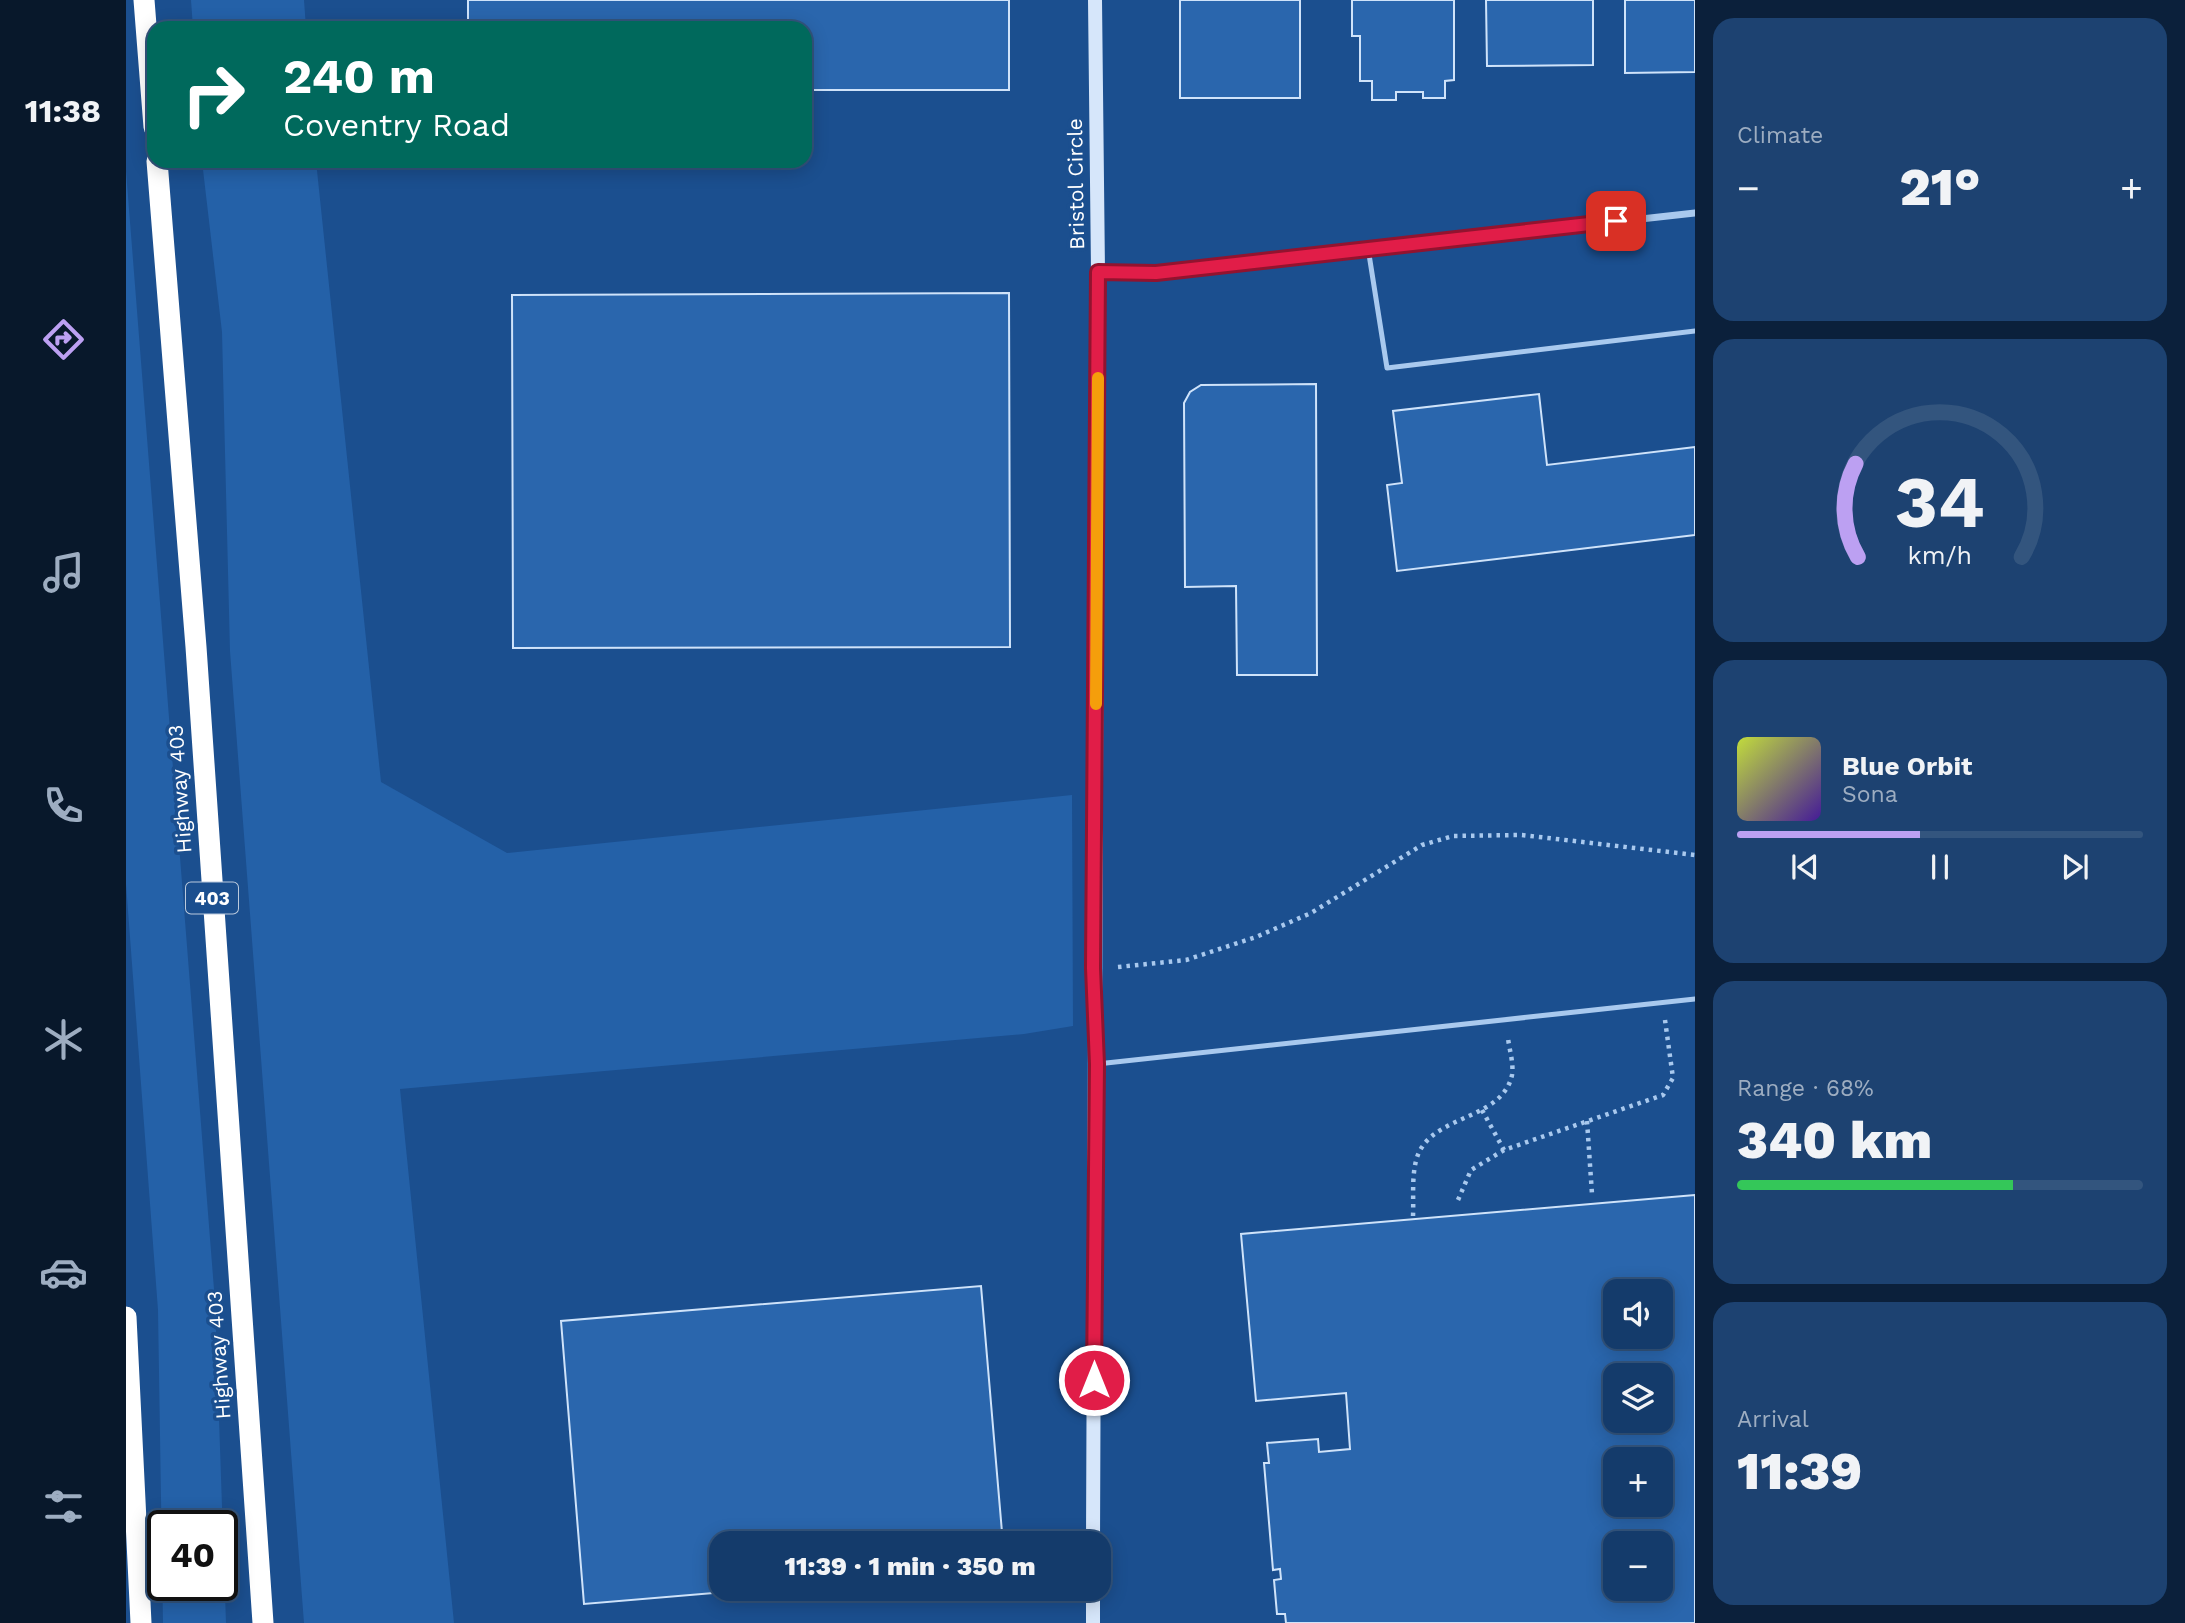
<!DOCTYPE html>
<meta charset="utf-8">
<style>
:root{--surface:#143b6b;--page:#1d4271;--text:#f1f3f6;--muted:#9dadc1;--line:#33557e;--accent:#bca0f2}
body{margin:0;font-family:"Work Sans",sans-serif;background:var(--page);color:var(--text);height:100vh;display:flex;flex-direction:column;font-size:26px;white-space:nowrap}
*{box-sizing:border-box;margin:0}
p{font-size:23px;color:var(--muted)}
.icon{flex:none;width:38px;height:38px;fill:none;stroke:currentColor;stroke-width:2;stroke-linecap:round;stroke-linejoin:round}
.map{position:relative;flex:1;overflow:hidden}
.side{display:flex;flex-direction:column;gap:18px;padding:18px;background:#0b203b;width:490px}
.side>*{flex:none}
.top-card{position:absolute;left:21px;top:21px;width:665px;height:147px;border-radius:21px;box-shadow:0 4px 18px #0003,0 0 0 2px var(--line);background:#00695c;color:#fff;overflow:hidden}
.fabs{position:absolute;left:1477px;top:1279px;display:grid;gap:14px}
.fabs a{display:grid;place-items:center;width:70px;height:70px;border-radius:14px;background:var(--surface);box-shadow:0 4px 18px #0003,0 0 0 2px var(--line);font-size:35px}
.speed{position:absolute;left:21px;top:1510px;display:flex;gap:14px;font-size:35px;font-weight:700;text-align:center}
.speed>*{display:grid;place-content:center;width:91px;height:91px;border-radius:50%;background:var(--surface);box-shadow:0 4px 18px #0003,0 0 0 2px var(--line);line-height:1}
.speed .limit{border:4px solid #111;border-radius:10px;background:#fff;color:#111}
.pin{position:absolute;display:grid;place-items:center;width:60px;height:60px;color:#fff;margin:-30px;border-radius:14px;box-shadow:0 4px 10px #0006}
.me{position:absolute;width:77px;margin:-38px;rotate:0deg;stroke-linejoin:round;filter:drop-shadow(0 0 5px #0008)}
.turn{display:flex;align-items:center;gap:24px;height:147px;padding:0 21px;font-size:32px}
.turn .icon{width:91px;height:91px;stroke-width:2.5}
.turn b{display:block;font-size:49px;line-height:60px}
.big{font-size:52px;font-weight:800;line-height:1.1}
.side .widget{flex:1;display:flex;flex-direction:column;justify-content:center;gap:10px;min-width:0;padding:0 24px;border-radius:21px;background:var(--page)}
.side .dial{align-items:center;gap:0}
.dial svg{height:182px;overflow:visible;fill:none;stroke:var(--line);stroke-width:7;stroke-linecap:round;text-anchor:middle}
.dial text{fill:var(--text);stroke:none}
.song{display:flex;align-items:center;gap:21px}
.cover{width:84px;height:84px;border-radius:10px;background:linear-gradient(135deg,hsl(70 70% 55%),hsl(260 70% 35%))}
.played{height:7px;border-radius:4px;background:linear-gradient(90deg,var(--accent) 45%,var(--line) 45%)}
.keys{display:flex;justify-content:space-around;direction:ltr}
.heat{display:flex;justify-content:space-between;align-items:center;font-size:38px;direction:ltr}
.charge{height:10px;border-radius:5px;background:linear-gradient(90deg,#34c759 68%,var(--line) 0)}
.trip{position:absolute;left:583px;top:1531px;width:402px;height:70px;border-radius:21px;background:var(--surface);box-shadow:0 4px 18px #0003,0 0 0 2px var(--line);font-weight:800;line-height:70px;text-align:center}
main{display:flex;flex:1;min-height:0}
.dock{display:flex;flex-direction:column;width:126px;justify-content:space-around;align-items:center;background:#08182b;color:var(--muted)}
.dock .icon{width:49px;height:49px}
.dock .on{color:var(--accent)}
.dock b{font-size:32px;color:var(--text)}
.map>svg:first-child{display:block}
.green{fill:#2461a8;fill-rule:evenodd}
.building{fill:#2a66ad;stroke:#cfe3fa;stroke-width:2;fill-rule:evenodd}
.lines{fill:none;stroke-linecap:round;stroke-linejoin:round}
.path{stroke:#a9c9ee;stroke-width:4.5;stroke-dasharray:3.5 5;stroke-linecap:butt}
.lane{stroke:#a9c9ee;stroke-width:5}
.street{stroke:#a9c9ee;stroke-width:7}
.secondary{stroke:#d6e6fa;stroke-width:14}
.highway{stroke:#fff;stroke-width:21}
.route-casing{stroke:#92132f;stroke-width:18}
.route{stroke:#e11d48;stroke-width:12}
.slow{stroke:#f59e0b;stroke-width:12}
.labels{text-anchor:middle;stroke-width:7;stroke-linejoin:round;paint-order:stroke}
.shield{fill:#1b4f8f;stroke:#bbcadd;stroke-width:2}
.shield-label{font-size:19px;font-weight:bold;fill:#fff}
.street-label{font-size:21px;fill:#fff;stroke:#1b4f8f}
</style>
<main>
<nav class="dock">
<b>11:38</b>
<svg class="icon on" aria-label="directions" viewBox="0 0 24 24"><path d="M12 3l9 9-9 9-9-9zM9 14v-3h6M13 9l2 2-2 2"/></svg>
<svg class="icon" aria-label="music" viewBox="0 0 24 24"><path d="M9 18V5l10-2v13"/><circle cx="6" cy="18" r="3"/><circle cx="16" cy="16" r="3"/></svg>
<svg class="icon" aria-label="phone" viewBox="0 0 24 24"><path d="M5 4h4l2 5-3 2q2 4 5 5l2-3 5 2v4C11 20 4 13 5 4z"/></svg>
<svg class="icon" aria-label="climate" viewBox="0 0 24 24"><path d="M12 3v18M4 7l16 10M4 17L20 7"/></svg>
<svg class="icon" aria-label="car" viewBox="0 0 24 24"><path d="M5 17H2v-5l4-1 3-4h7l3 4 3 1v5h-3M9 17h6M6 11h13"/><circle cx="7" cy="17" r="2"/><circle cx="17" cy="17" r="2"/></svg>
<svg class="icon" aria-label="filters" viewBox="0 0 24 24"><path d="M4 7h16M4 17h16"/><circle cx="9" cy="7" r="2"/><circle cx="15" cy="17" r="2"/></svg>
</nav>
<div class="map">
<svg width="1569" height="1623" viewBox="0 0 1569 1623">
<rect width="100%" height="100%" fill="#1b4f8f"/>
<g class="green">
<polygon points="65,0 178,0 180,28 67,28"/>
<polygon points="76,161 190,161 255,782 381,853 946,795 947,1026 898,1034 274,1089 328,1623 178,1623 104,651 96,332"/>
<path d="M 0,171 L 89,1302 L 100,1623 L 37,1623 L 32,1310 L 0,884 ZM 37,1526 L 96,1526 L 96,1586 L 37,1586 Z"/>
</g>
<g class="building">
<polygon points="342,0 883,0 883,90 679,90 679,28 342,28"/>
<rect x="1054" y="0" width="120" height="98"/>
<polygon points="1226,0 1328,0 1328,80 1319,81 1319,98 1297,98 1297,92 1270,92 1270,100 1246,100 1246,81 1234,81 1234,36 1226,36"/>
<polygon points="1360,0 1467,0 1467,65 1361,66"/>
<polygon points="1499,0 1569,0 1569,72 1499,73"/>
<polygon points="883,293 884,647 387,648 386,295"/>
<polygon points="1190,384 1191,675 1111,675 1110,586 1059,587 1058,403 1064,392 1075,385"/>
<polygon points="1413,394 1421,465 1569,447 1569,535 1271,571 1261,485 1276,483 1267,411"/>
<path d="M 1569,1195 L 1569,1623 L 1160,1623 L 1159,1614 L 1151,1614 L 1148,1580 L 1155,1579 L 1154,1569 L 1147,1570 L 1138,1463 L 1143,1463 L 1141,1443 L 1192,1439 L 1193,1452 L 1224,1449 L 1220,1393 L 1130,1401 L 1115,1234 ZM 1489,1292 L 1535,1292 L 1535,1337 L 1489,1337 ZM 1489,1376 L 1535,1376 L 1535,1421 L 1489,1421 ZM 1489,1460 L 1535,1460 L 1535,1505 L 1489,1505 ZM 1489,1544 L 1535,1544 L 1535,1589 L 1489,1589 Z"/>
<polygon points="855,1286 877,1544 595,1544 595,1589 635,1589 458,1604 435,1321"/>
</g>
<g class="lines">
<g class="path">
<polyline points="992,967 1060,960 1130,937 1185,913 1296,845 1327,836 1396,835 1569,855"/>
<polyline points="1356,1110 1378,1150"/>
<polyline points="1461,1121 1466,1194"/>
<polyline points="1332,1200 1345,1170 1378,1150 1537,1095 1547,1078 1539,1020"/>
<path d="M 1287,1216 C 1288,1196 1284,1164 1296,1147 C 1317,1115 1377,1117 1386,1075 C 1388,1064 1383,1048 1382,1038"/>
</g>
<g class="lane">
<polyline points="1242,248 1261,368 1569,331"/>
<polyline points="971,1064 1569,999"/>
</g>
<polyline class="street" points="972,272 1030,273 1569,213"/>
<g class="secondary">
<polyline points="967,1544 972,272 969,0"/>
<polyline points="967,1623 967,1589"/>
</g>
<g class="highway">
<polyline points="18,0 28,127"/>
<polyline points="31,161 70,647 137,1623"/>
<polyline points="0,1317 15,1623"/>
</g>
</g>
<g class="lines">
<g class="route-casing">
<polyline id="route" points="968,1380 971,1064 967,968 972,272 1030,273 1490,221"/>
</g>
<use href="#route" class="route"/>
<polyline class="slow" points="970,704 972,378"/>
</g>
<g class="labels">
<rect class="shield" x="60" y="882.5" width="52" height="31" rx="5"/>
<g class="shield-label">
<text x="86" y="905">403</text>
</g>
<g class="street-label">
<text transform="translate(950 184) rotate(-91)" y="7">Bristol Circle</text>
<text transform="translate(54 789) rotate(-94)" y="7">Highway 403</text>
<text transform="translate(93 1355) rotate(-94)" y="7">Highway 403</text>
</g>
</g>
</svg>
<div class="fabs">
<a><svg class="icon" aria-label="sound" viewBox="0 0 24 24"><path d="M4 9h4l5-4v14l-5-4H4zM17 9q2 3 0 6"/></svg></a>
<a><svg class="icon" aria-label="layers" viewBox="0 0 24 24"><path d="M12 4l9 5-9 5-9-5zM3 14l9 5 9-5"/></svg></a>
<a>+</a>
<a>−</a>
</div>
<div class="speed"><div class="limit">40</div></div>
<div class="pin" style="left:1490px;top:221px;background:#d93025"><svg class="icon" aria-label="arrive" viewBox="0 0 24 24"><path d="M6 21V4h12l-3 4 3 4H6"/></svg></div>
<svg class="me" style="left:968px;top:1380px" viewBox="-20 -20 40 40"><circle r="17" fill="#e11d48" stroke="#fff" stroke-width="3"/><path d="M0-11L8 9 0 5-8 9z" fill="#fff"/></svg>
<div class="trip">11:39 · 1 min · 350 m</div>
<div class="top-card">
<div class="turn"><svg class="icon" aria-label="right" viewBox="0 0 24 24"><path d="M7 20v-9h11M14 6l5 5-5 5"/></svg><div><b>240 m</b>Coventry Road</div></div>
</div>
</div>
<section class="side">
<div class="widget"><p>Climate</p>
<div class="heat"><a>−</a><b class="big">21°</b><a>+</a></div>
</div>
<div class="widget dial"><svg viewBox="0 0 100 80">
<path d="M14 69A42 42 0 1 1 86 69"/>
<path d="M14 69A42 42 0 0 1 13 28" stroke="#bca0f2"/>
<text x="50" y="56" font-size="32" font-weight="700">34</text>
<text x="50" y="72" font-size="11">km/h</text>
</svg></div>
<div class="widget">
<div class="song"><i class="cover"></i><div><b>Blue Orbit</b><p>Sona</p></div></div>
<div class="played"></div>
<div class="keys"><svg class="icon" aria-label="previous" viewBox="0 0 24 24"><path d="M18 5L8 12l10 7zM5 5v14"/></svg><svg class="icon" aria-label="pause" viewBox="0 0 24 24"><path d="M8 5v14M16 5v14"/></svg><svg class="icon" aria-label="next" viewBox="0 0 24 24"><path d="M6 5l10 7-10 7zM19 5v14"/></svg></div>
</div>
<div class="widget"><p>Range · 68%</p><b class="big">340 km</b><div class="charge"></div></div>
<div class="widget"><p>Arrival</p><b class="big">11:39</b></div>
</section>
</main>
